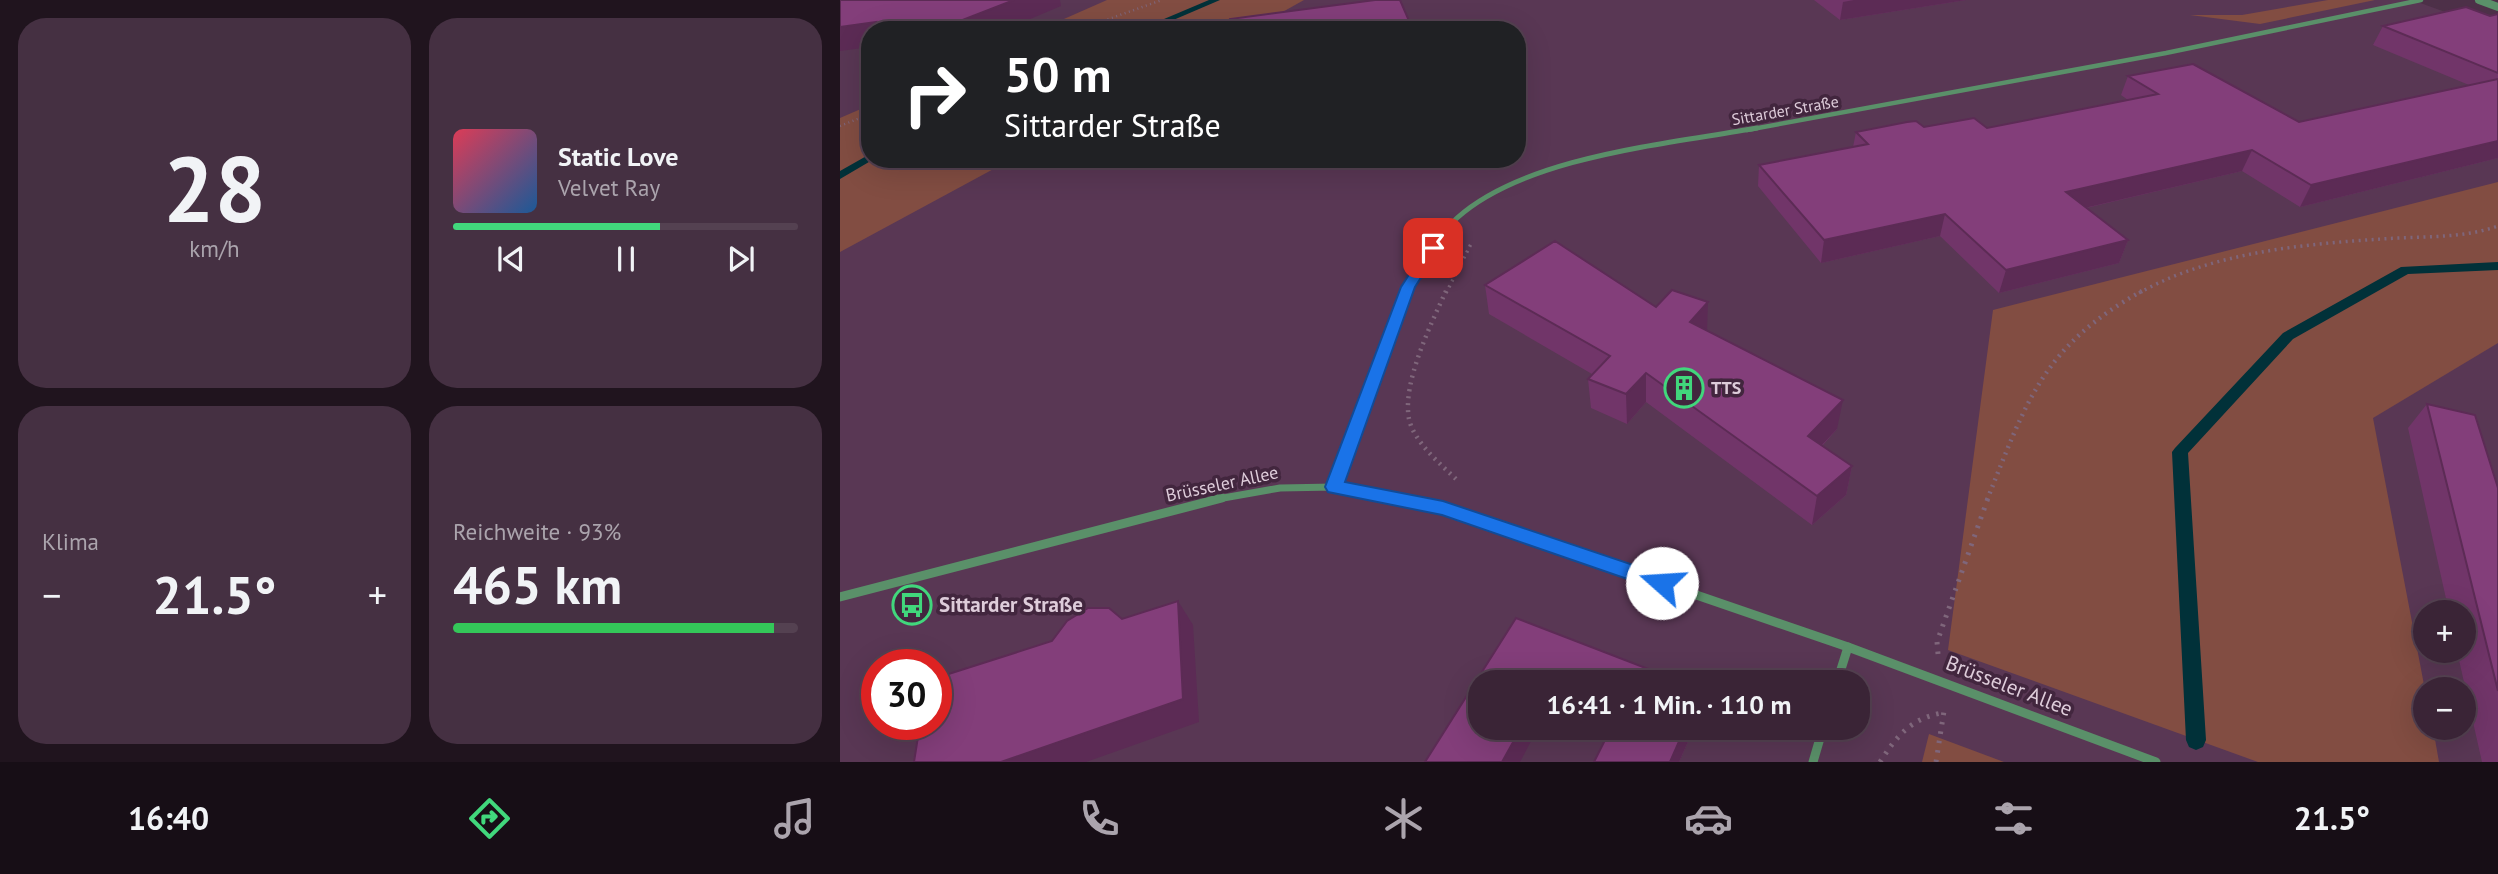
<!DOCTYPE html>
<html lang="de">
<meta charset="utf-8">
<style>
:root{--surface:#3a2436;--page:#453042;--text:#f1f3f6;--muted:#aba4ad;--line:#544151;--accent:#41d77c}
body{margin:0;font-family:"PT Sans",sans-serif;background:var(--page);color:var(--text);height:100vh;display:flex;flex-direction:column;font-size:26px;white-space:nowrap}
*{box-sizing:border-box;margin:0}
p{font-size:23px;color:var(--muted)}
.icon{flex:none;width:38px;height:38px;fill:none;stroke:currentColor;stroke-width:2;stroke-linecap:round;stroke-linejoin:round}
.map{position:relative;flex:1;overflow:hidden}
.side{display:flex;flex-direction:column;gap:18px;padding:18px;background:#20141e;width:840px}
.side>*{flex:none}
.hud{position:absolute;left:21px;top:21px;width:665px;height:147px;border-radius:28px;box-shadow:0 7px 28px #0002,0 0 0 2px var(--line);background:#202124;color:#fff;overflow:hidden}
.fabs{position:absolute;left:1573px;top:600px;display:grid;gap:14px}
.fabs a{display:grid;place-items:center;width:63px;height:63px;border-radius:50%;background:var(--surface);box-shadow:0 7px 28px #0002,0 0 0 2px var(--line);font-size:35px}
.speed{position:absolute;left:21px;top:649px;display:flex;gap:14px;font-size:35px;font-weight:700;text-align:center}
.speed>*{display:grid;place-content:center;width:91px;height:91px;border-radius:50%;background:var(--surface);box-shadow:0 7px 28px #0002,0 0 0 2px var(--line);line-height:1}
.speed .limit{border:10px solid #d22;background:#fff;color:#111}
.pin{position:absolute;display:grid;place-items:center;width:60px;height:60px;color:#fff;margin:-30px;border-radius:14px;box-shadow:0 4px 10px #0006}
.me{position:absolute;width:77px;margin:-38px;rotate:289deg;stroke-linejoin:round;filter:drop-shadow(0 0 5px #0008)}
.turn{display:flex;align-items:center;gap:24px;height:147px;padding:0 28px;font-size:32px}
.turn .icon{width:91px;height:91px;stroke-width:2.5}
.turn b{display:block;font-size:49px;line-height:60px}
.big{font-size:52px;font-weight:700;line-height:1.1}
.side .card{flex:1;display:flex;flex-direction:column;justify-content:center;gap:10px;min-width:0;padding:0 24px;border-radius:28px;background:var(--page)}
.side .dial{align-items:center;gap:0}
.dial b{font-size:91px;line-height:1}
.song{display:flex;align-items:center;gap:21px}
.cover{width:84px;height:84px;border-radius:10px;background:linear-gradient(135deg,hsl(350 70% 55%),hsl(210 70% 35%))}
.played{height:7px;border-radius:4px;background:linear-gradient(90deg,var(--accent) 60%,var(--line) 60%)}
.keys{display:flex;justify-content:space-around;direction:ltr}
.heat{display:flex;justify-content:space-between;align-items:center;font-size:38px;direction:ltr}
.charge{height:10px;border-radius:5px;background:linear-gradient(90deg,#34c759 93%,var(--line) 0)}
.side .tiles{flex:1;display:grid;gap:18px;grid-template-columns:repeat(2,1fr)}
.trip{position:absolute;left:628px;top:670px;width:402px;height:70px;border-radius:28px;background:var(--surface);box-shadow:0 7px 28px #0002,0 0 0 2px var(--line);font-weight:700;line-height:70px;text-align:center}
.dock{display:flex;height:112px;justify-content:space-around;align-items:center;background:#170e16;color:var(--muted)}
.dock .icon{width:49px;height:49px}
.dock .active{color:var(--accent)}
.dock b{font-size:32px;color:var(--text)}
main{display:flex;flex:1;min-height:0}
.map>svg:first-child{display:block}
.built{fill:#593754;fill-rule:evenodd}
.green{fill:#824d42}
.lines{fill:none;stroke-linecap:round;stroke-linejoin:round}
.stream{fill:#013139;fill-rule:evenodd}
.path-far3{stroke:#7f667b;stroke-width:2.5;stroke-dasharray:1 3.5;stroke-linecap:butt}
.path-far2{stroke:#7f667b;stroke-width:3.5;stroke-dasharray:2 4.5;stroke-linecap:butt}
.path-far1{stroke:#7f667b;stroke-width:4.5;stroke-dasharray:2 5;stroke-linecap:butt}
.path{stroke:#7f667b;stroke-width:5;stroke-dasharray:2.5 7;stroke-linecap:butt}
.minor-far3{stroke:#5a9069;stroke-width:4.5}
.minor-far2{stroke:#5a9069;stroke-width:5}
.minor-far1{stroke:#5a9069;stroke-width:7}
.minor{stroke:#5a9069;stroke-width:9}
.tertiary{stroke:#5a9069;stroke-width:8}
.wall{fill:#713569}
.shaded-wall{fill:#5c2b55}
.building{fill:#833e7a;stroke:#5c2b55;stroke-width:2}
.route{fill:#1a73e8;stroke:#114b97;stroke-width:2}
.labels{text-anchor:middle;stroke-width:7;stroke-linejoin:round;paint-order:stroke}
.far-street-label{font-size:16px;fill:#deccda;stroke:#42263e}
.poi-label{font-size:18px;font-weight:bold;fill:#deccda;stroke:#42263e;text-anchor:start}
.street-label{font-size:18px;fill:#deccda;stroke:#42263e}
.near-poi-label{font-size:21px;font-weight:bold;fill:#deccda;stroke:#42263e;text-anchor:start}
.near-street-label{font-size:21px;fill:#deccda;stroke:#42263e}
</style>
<main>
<section class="side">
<div class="tiles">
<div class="card dial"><b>28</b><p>km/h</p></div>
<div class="card">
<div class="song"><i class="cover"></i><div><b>Static Love</b><p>Velvet Ray</p></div></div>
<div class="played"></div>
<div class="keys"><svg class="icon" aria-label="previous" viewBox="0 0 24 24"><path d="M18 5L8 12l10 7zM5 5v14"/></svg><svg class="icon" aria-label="pause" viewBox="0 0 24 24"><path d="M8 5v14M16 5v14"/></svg><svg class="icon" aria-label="next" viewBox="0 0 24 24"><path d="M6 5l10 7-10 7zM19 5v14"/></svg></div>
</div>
<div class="card"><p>Klima</p>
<div class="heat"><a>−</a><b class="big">21.5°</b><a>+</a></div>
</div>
<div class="card"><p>Reichweite · 93%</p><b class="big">465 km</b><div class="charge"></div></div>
</div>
</section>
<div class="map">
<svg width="1658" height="762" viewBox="0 0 1658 762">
<rect width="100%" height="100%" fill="#4d3048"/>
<path class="built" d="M 0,0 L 1572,0 L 1658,31 L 1658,762 L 0,762 ZM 30,30 L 677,30 L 677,159 L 30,159 ZM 1586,612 L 1624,612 L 1624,651 L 1586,651 ZM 37,665 L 96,665 L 96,724 L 37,724 ZM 640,682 L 1018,682 L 1018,728 L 640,728 ZM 1586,690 L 1624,690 L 1624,728 L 1586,728 Z"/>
<g class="green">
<polygon points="267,0 464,0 410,30 199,30"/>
<polygon points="1488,0 1535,0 1420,24 1350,15 1402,15"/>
<polygon points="30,105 30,159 172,159 0,252 0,118"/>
<polygon points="1658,182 1658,343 1533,418 1585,690 1586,728 1593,728 1599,762 1418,762 1108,650 1153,310"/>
<polygon points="1089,734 1164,762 1082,762"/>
</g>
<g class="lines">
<g class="stream">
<polygon points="369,0 380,0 310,30 298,30"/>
<polygon points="30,154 30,159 34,159 0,179 0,171"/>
<polygon points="1658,262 1658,270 1568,274 1453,339 1348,453 1366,740 1363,747 1356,750 1349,747 1346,740 1332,452 1335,448 1443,333 1561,267"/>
</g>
<g class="path-far3">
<polyline points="238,30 322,0"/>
<polyline points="0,126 30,114"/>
</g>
<g class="path-far2">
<polyline points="606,293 632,242"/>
<path d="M 1299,293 C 1370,253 1462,244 1542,239 C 1580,236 1622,239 1658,226"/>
</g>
<g class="path-far1">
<path d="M 606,291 C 591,324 562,383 569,419 C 574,443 603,466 619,482"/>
<path d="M 1147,500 C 1187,400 1203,346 1302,291"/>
</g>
<g class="path">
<polyline points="1098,654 1097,642 1148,498"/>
<path d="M 1040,762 C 1056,737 1071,718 1102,713"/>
<polyline points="1096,762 1104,711"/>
</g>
<polyline class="minor-far3" points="907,130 1326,53 1581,0"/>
<path class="minor-far2" d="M 566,293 C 578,266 595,239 617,218 C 686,156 828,144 917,128"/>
<g class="minor-far1">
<polyline points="494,487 540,352 566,291"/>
<polyline points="372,500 440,488 494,487 562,500"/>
</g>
<g class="minor">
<polyline points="553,498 603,508 1008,647 1316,762"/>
<polyline points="0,597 382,498"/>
<polyline points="997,682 1008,647"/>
<polyline points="973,762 983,728"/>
</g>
<polyline class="tertiary" points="1639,0 1658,7"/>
</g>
<g class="wall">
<polygon points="974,0 1126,0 1000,20"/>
<polygon points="1658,14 1658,158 1460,207 1402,171 1246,208 1288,240 1279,263 1159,293 1100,236 981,263 918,186 919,165 1013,147 1016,132 1084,127 1147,128 1288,100 1281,95 1288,76 1459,122 1629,85 1533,45 1543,26 1650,16"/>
<polygon points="645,285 816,307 867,331 997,429 982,446 1012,466 1006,495 972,525 806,402 787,424 751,408 748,379 752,374 649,314"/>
<polygon points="1587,404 1658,488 1658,762 1642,762 1617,651 1624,651 1624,612 1609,612 1568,428"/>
<polygon points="732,728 854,728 839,762 754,762 764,741"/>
</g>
<g class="shaded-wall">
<polygon points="174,0 220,0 221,6 164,30 88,30"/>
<polygon points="1014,0 1126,0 1000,20 1003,2"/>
<polygon points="36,22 41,30 30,30 30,47 0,51 0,27"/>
<polygon points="1658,141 1658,158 1460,207 1471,185"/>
<polygon points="1412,150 1402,171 1219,214 1226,192"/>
<polygon points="1105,214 1100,236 981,263 984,240"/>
<polygon points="1288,240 1279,263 1159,293 1166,270"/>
<polygon points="868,302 867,331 850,322"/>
<polygon points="806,373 806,402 787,424 786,394"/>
<polygon points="1003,400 997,429 963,465 968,436"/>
<polygon points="1012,466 1006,495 972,525 977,496"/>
<polygon points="338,601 353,625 359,722 246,762 161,762"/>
<polygon points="681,728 698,728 680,762 662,762"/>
<polygon points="845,728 854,728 839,762 830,762"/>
</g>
<g class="building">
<polygon points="0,0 174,0 102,28 88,30 32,30 36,22 0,27"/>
<polygon points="535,0 560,0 573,30 391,30 390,19"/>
<polygon points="1626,7 1650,16 1658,14 1658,73 1543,26"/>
<polygon points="1353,64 1459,122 1658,79 1658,141 1471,185 1412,150 1226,192 1288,240 1166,270 1105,214 984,240 919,165 1028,144 1016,132 1067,122 1076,121 1084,127 1134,118 1147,128 1318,94 1288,76"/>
<polygon points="715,241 816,307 832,290 868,302 850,322 1003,400 968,436 1012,466 977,496 806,373 786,394 748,379 770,356 645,285"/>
<polygon points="1587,404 1635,415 1658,488 1658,691"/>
<polygon points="338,601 343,699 161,762 74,762 80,724 96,724 96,678 212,641 227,621 248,608 269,608 282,619"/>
<polygon points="676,618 842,682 640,682 640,728 681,728 662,762 585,762"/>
<polygon points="771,728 845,728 830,762 754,762"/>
</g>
<polygon class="route" points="593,244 600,248 575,287 505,482 603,501 829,577 831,583 829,589 822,591 602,515 488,492 485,487 561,287 588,245"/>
<defs>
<g id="building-ring" transform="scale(2.0125)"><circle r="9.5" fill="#42263e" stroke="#41d77c" stroke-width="1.5"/><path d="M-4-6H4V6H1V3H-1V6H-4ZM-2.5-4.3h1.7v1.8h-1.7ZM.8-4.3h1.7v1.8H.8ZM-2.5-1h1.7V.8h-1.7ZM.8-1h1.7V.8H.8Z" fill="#41d77c"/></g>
<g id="bus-ring" transform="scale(2.0125)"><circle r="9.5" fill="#42263e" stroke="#41d77c" stroke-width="1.5"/><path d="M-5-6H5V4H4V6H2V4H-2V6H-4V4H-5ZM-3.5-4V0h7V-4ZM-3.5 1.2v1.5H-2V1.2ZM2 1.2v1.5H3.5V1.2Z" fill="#41d77c"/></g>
</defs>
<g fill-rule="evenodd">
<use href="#building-ring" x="844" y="388"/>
<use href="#bus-ring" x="72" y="605"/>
</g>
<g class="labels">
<g class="far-street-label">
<text transform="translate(945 110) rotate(-10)" y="6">Sittarder Straße</text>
</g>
<g class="poi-label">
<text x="871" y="394">TTS</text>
</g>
<g class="street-label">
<text transform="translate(382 484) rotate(-12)" y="6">Brüsseler Allee</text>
</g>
<g class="near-poi-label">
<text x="99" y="612">Sittarder Straße</text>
</g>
<g class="near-street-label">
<text transform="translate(1169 686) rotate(21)" y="7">Brüsseler Allee</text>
</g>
</g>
</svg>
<div class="fabs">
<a>+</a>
<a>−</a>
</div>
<div class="speed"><div class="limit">30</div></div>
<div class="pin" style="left:593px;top:248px;background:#d93025"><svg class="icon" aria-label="arrive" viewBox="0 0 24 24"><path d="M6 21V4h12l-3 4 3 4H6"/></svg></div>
<svg class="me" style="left:822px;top:583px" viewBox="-20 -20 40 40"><circle r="19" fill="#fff"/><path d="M0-13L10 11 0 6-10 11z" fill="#1a73e8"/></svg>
<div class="trip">16:41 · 1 Min. · 110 m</div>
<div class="hud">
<div class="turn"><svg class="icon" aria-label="right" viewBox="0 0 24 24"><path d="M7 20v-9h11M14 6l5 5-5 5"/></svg><div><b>50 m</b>Sittarder Straße</div></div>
</div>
</div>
</main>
<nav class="dock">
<b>16:40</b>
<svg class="icon active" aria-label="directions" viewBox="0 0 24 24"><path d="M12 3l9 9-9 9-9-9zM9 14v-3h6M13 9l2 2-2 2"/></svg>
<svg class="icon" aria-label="music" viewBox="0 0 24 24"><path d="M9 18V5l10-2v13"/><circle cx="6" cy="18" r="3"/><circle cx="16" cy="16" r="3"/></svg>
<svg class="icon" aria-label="phone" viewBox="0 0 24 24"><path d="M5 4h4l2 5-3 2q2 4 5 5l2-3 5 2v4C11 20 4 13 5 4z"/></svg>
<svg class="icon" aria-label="climate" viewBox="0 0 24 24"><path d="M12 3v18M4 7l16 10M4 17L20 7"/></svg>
<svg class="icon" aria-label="car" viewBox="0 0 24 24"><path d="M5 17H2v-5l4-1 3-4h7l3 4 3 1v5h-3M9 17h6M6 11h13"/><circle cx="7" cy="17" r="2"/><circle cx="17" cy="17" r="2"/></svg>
<svg class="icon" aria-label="filters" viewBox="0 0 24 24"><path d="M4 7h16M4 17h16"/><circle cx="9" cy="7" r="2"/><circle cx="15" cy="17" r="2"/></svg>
<b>21.5°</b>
</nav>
